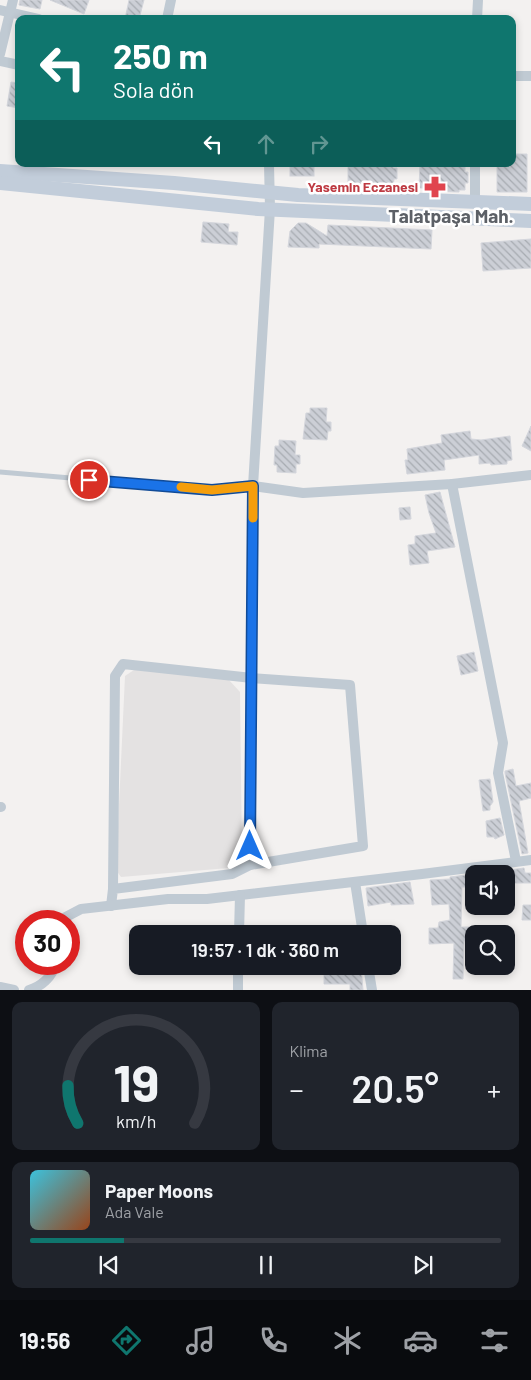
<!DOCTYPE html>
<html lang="tr">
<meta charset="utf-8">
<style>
:root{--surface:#171b24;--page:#20242c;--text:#f1f3f6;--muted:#9ea1a6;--line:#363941;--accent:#0f766e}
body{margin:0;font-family:Barlow,sans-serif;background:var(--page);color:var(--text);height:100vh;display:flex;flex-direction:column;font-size:19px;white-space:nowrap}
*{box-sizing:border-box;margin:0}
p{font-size:16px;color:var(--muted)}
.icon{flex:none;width:28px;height:28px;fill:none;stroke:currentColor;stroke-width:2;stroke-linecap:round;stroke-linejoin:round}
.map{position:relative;height:990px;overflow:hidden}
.sheet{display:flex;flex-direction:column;gap:12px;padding:12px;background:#0d0f14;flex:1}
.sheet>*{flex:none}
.guide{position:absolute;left:15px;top:15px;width:501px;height:152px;border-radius:10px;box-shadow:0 2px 8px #0003;background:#0f766e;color:#fff;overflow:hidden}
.buttons{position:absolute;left:465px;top:865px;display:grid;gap:10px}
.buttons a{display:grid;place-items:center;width:50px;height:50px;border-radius:10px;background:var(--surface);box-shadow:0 2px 8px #0003;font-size:25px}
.speed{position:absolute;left:15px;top:910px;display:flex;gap:10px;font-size:25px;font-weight:700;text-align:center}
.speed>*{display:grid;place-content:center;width:65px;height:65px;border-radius:50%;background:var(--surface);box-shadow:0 2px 8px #0003;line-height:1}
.speed .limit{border:8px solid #d22;background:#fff;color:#111}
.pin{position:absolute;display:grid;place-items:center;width:42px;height:42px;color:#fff;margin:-21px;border:2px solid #fff;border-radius:50%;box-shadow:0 1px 5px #0007}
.me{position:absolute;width:55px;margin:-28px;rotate:0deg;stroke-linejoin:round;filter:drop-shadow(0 0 4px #0008)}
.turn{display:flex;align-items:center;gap:18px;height:105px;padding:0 15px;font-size:22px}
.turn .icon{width:65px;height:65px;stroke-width:2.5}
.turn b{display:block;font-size:35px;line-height:42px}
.lanes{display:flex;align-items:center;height:48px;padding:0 15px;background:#0003;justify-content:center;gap:25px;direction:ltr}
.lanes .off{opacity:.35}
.big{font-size:38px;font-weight:600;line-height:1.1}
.sheet .tile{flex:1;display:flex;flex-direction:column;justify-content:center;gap:8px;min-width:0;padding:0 18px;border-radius:10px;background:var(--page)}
.sheet .dial{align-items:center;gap:0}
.dial svg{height:130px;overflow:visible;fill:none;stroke:var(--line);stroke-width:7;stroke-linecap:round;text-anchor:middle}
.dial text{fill:var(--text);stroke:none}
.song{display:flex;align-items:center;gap:15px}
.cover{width:60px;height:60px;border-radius:8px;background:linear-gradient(135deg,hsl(190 70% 55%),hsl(20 70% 35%))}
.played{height:5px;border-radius:2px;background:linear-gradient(90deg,var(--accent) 20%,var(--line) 20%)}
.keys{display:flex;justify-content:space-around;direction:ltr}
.heat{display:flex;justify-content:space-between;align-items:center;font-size:28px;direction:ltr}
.sheet .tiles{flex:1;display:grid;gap:12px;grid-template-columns:1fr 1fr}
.tile:last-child{grid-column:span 2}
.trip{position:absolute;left:129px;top:925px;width:272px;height:50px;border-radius:10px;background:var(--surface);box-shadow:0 2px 8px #0003;font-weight:600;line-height:50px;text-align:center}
.tabs{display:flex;height:80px;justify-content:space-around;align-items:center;background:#090b0e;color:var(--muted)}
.tabs .icon{width:35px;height:35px}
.tabs .on{color:var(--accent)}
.tabs b{font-size:22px;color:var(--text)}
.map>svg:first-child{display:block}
.education{fill:#e4e2e2}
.building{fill:url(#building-back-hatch);stroke:#d4d6dc}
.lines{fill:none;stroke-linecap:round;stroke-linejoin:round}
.service{stroke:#c0cad3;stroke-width:5}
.minor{stroke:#c0cad3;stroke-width:10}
.secondary{stroke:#c2cdda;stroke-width:14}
.route-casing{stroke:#114b97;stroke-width:12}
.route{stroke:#1a73e8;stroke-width:9}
.slow{stroke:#f59e0b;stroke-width:9}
.labels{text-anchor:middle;stroke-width:5;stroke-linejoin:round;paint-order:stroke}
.health-label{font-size:14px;font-weight:bold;fill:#be3a42;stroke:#fff;text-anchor:end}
.district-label{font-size:19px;font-weight:bold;fill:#5c6066;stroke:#fff}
</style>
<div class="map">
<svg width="531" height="990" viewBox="0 0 531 990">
<defs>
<pattern id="building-back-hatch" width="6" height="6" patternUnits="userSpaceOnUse" patternTransform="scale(1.25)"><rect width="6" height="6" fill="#cccfd6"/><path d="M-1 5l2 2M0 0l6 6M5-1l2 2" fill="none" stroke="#a7abb1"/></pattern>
</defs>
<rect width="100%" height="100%" fill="#f3f1f0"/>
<polygon class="education" points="137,668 228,679 240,692 242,860 229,868 121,877 116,870 125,676"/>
<g class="building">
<polygon points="20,0 42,0 40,9 19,5"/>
<polygon points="50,0 89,0 84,14"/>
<polygon points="129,0 144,0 139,19 125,19"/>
<polygon points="11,82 19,83 19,108 7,106"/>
<polygon points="512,154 527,154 527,192 497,192 497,164 512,164"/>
<rect x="290" y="164" width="24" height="12"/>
<polygon points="348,164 393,164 393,168 397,168 397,179 394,179 393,187 387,187 387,188 358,187 358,184 348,184"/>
<polygon points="420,164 465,164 465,172 468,172 468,183 465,183 465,190 459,190 459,192 429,191 429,188 419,188"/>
<polygon points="203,222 229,224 228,232 238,232 237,245 201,242"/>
<polygon points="298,223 306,223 327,236 328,225 432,230 431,249 319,244 319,248 288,247 290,231"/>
<polygon points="531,239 531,268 483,271 481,243"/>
<polygon points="310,408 327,408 326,422 331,422 331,431 328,431 327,440 303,439 306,413 310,413"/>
<polygon points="531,426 531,451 522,446"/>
<polygon points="470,431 471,439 481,440 510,436 512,460 507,461 507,464 491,465 490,463 479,464 479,455 444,460 445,470 407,474 405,460 408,460 407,449 442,443 441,435"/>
<polygon points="279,440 296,441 295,455 300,455 300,464 296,464 296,473 277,472 277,465 274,465 275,446 279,446"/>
<polygon points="440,492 455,547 427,551 429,563 410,565 408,545 415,544 415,536 436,533 429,513 425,495"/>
<polygon points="410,507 411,519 400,520 399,508"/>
<polygon points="474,652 478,671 461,675 457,656"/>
<polygon points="513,769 516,786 531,783 531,798 519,801 528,853 522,854 505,773 505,771"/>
<polygon points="490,779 493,802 490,806 490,810 483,811 479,780"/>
<polygon points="500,818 504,835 495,839 494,837 487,837 486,821"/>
<polygon points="524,868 525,873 531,873 531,883 509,883 510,870"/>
<polygon points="466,875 474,876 474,887 462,887 461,927 474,927 474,941 464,941 463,979 453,979 454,943 429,944 429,928 438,928 439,922 450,920 449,904 432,905 430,880 450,879 450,877"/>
<polygon points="410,882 414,904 391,905 391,902 368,906 366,888"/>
<polygon points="523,905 531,905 531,920 522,920"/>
<polygon points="324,966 361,966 363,990 350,990 350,984 324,984"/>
</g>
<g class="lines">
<polyline class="service" points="0,472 212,490 253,486"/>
<g class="minor">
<polyline points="0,10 39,19"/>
<polyline points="167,19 171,0"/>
<polyline points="477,19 478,0"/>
<polyline points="0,54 13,0"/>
<polyline points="0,61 19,65"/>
<polyline points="512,76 531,76"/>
<polyline points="269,164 270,209 253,486 303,493 452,484 531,475"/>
<polyline points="475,201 475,164"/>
<polyline points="452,484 503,743 498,773 516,861"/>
<polyline points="0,807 1,807"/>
<polyline points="250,865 253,486"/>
<polyline points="355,882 363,934"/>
<polyline points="111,906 113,889 115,676 123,664 252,678 350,685 363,846 250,865 232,874 113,889"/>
<polyline points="62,921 62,919 81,909 168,899 207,899 422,874 531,860"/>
<polyline points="239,934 240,895"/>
<polyline points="368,966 372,990"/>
<polyline points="0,987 14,990"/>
<path d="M 29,990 C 40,987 53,977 55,964"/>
<polyline points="238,990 238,966"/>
</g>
<g class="secondary">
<polyline points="0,171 174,183 298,195 531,204"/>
<polyline points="0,183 258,209 531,221"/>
</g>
</g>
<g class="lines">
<g class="route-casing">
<polyline id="route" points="89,480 212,490 253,486 250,846"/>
</g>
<use href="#route" class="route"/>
<polyline class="slow" points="181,487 212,490 253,486 253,518"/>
</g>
<defs>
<g id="pharmacy-bare" transform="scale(1.725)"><path d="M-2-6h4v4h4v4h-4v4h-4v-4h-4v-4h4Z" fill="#e0444e" stroke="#fff" stroke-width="2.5" paint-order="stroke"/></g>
</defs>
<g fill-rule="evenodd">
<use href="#pharmacy-bare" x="435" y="187"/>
</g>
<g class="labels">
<g class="health-label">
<text x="418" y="192">Yasemin Eczanesi</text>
</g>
<g class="district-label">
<text x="451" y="223">Talatpaşa Mah.</text>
</g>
</g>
</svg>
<div class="buttons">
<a><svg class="icon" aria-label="sound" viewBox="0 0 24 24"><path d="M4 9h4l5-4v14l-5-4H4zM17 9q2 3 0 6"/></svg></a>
<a><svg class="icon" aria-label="search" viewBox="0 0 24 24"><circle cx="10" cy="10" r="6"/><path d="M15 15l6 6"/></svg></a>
</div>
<div class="speed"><div class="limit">30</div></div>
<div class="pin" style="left:89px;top:480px;background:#d93025"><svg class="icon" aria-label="arrive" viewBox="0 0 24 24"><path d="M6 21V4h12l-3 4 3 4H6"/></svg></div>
<svg class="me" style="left:250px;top:846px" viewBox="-20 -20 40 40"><path d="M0-17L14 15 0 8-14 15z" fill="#1a73e8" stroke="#fff" stroke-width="4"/></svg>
<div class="trip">19:57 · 1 dk · 360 m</div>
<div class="guide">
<div class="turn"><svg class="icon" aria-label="left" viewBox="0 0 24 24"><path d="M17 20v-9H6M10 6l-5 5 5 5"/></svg><div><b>250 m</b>Sola dön</div></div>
<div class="lanes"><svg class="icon" aria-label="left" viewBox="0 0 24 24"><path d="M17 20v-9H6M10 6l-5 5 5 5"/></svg><svg class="icon off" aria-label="ahead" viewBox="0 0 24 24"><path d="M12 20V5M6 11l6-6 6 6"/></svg><svg class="icon off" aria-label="right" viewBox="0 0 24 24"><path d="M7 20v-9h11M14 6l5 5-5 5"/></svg></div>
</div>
</div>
<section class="sheet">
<div class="tiles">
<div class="tile dial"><svg viewBox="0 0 100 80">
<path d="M14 69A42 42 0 1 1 86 69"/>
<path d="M14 69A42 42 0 0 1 8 46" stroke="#0f766e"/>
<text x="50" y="56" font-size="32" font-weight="700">19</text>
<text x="50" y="72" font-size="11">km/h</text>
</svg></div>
<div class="tile"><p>Klima</p>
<div class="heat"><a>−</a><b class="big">20.5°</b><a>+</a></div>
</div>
<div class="tile">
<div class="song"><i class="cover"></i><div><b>Paper Moons</b><p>Ada Vale</p></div></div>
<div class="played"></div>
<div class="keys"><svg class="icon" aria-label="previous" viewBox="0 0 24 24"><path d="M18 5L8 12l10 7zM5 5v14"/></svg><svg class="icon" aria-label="pause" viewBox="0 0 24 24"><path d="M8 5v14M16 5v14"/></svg><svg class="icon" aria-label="next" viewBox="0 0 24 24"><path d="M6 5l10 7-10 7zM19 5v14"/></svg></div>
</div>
</div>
</section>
<nav class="tabs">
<b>19:56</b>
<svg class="icon on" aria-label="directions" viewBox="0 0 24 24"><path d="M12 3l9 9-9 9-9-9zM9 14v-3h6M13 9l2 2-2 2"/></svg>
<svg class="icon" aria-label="music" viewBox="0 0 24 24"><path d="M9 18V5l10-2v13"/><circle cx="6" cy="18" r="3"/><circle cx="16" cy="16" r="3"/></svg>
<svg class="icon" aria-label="phone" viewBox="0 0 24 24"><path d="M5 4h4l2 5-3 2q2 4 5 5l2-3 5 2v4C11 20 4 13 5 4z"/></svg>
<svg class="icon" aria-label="climate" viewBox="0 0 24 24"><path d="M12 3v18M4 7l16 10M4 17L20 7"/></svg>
<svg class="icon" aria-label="car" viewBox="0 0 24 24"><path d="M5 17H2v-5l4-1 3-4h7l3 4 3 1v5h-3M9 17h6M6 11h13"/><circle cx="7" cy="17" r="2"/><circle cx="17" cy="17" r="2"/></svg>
<svg class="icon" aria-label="filters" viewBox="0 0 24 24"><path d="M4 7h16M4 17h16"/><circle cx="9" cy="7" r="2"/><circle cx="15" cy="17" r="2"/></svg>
</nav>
